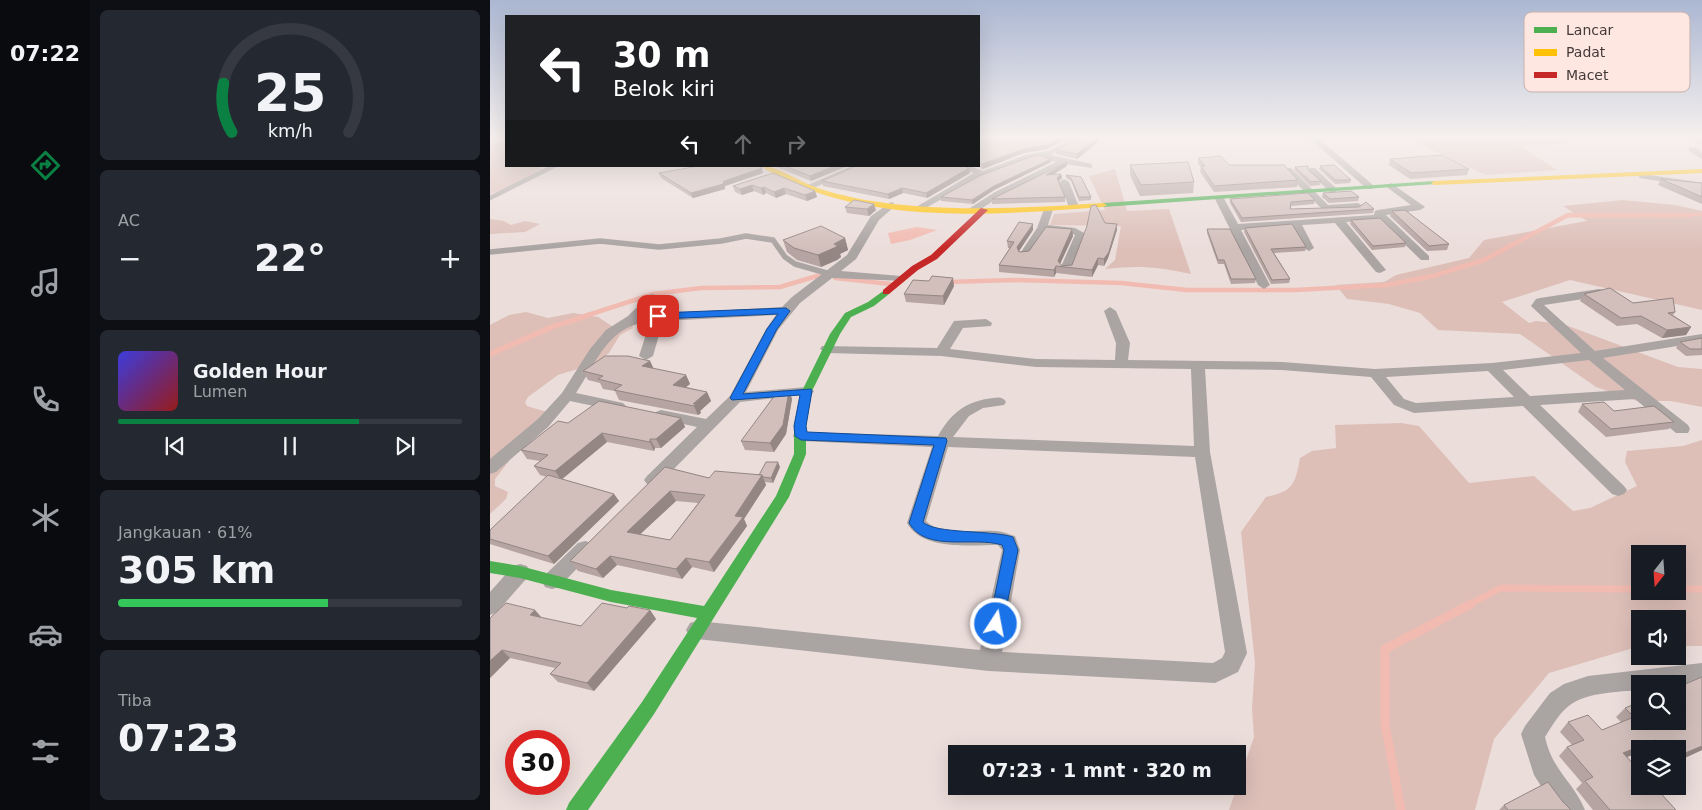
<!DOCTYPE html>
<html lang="id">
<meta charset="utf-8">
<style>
:root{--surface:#171b24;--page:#242831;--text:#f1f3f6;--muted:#9ea1a6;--line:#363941;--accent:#0b8043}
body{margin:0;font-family:"DejaVu Sans",sans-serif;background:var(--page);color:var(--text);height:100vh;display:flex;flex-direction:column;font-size:19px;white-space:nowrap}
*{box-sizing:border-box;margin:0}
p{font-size:16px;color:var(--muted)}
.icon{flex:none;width:28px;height:28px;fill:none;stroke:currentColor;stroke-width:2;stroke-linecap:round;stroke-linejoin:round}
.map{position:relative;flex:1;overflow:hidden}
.panel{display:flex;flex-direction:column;gap:10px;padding:10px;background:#0d0f14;width:400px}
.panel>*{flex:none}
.guide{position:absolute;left:15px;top:15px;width:475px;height:152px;border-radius:0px;box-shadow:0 5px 20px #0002;background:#202124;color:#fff;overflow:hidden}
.needle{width:32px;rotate:197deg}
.buttons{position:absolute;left:1141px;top:545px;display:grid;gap:10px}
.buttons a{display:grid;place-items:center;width:55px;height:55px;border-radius:0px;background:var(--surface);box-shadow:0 5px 20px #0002;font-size:25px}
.speed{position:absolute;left:15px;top:730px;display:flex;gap:10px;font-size:25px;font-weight:700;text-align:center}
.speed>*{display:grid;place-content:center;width:65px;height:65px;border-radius:50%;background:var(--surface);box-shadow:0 5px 20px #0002;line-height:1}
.speed .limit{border:8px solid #d22;background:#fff;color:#111}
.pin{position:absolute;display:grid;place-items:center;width:42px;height:42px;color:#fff;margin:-21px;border-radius:10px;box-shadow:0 2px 8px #0006}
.me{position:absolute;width:55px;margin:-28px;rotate:11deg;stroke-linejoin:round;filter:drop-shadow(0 0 4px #0008)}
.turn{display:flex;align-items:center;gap:18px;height:105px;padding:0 25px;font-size:22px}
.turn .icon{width:65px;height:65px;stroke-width:2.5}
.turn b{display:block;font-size:35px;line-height:42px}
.lanes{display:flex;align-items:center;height:48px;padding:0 25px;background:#0003;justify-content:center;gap:25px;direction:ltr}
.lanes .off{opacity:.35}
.big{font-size:38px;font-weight:700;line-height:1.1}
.panel .card{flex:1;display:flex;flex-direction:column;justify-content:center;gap:8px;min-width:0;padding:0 18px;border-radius:8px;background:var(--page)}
.panel .dial{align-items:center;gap:0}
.dial svg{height:130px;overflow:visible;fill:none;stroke:var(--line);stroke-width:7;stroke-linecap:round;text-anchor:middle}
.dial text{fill:var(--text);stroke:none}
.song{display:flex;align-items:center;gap:15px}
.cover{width:60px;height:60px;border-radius:8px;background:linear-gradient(135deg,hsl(240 70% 55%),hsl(0 70% 35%))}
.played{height:5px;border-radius:2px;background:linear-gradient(90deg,var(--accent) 70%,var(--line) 70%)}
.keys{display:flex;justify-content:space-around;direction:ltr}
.heat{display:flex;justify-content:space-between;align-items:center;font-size:28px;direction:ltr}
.charge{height:8px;border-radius:4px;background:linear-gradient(90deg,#34c759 61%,var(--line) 0)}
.trip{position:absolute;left:458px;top:745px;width:298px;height:50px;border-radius:0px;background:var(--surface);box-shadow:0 5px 20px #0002;font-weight:700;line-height:50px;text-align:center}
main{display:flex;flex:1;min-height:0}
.tab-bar{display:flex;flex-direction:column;width:90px;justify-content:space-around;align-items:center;background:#090b0e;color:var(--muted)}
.tab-bar .icon{width:35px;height:35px}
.tab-bar .current{color:var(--accent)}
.tab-bar b{font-size:22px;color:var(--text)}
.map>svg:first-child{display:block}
.green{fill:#ddbfb8;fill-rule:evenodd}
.water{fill:#f1bbb1}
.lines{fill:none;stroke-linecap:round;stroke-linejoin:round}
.stream-far4{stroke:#f1bbb1;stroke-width:3}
.stream-far3{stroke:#f1bbb1;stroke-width:4.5}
.stream-far2{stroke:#f1bbb1;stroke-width:5.5}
.stream-far1{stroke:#f1bbb1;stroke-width:7}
.stream{stroke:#f1bbb1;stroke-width:9}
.lane-far1{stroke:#aaa4a3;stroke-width:4.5}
.lane{stroke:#aaa4a3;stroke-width:5.5}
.street{fill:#aaa4a3;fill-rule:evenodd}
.fast{fill:#4caf50;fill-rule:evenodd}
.slow{fill:#ffc107;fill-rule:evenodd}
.jam{fill:#c62828;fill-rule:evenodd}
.wall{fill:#b5a4a1;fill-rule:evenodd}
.shaded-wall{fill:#938683}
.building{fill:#d2bfbb;stroke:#938683;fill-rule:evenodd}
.route{fill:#1a73e8;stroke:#114b97}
.key{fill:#fee6e1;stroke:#c6b2af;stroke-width:1}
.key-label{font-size:14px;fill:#443a39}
</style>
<main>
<nav class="tab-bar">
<b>07:22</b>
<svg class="icon current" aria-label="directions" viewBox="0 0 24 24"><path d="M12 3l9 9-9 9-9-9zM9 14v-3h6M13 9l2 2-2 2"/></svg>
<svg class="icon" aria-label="music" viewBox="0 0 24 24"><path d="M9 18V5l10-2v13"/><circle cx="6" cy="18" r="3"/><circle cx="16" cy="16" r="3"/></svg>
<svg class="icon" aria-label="phone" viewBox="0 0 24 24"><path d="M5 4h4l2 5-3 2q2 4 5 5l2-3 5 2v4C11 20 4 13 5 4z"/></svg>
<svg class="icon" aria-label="climate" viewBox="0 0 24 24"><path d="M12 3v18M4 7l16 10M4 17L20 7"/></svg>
<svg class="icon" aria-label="car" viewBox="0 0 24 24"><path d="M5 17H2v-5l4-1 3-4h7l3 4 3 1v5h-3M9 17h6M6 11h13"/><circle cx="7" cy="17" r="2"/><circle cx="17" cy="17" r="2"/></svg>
<svg class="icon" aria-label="filters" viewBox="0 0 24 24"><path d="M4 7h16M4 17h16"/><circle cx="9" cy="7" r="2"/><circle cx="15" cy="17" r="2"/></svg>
</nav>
<section class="panel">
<div class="card dial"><svg viewBox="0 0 100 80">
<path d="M14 69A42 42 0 1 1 86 69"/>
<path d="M14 69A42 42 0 0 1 9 39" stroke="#0b8043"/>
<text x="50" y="56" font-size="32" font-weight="700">25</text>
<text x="50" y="72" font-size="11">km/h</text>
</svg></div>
<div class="card"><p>AC</p>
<div class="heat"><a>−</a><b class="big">22°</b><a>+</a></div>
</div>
<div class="card">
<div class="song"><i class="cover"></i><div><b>Golden Hour</b><p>Lumen</p></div></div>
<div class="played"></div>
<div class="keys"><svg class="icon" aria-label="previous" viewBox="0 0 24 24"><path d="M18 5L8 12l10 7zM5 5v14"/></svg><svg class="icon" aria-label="pause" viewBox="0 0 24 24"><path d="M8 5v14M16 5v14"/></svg><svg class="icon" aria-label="next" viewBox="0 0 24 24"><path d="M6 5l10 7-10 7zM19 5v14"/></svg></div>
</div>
<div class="card"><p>Jangkauan · 61%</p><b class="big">305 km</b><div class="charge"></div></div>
<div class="card"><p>Tiba</p><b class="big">07:23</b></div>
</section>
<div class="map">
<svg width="1212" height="810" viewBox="0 0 1212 810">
<rect width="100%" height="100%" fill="#ebddda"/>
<g class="green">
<polygon points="932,136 1087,136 1066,138 1072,144 1028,145 1067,170 996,175 925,142"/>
<polygon points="16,140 16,166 50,166 51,169 24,186 0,194 0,143"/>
<path d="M 625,169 L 637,211 L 679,209 L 701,274 C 669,267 648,265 615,269 L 625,260 L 631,226 L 560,225 L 564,214 L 615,210 L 599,176 Z"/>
<polygon points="1133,200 1185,205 1212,211 1212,310 1080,280 1012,302 1039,323 1046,321 1073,324 1188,367 1212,369 1212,407 1181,401 1147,401 1106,387 1030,334 948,330 930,313 899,304 857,299 846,285 894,282 906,275 979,258 994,240 1097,221 1073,206"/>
<polygon points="0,219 14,221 21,225 35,221 50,224 35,232 0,234"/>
<polygon points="36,312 58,318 83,313 108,317 125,328 142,325 143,328 130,335 119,353 104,364 68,375 38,397 35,402 37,406 57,412 5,479 5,486 18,492 16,499 0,514 0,325 19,315"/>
<path d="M 911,423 L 929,426 L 979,483 L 1044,476 L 1083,511 L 1100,508 L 1147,486 L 1135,462 L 1137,451 L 1193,446 L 1212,440 L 1212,646 L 1188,646 L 1188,619 L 1150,619 L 1150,646 L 1059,673 L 1004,739 L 985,810 L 739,810 L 764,737 L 762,709 L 765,663 L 751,532 L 776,497 C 804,491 805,484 810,458 L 822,451 L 846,448 L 845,425 ZM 1150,554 L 1188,554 L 1188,591 L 1150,591 Z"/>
</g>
<polygon class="water" points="427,227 447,230 420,240 401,244 398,233"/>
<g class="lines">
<g class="stream-far4">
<polyline points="0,156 16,151"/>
<polyline points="1077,216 1143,216"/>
<polyline points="1170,216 1212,214"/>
</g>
<g class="stream-far3">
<polyline points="345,278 400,284"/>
<polyline points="457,282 523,280 631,283 697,290 805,290 898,285 943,276 994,260 1078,215 1200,215"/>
<polyline points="95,316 163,294 211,288 290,287 327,276 336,277"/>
</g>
<polyline class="stream-far2" points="0,354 62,327 99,315"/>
<g class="stream-far1">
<polyline points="1188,589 1212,589"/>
<polyline points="978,605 1011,588 1150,589"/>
</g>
<polyline class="stream" points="911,810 895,724 895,649 981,604"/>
<g class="lane-far1">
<polyline points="1151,176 1212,185"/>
<polyline points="0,198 64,166"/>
</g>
<polyline class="lane" points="0,252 110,241 169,247 231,241 256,236 283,240 295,257 305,264 340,274"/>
<g class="street">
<polygon points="588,136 598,136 561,155 602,164 602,168 575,164 511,196 486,212 480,212 480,208 505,192 566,162 549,157 540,159 489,178 434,209 426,207 484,173 467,166 480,166 493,171 535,155 558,151"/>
<polygon points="817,136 826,136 883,185 883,189 877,189"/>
<polygon points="1199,147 1205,147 1212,152 1212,159 1199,151"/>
<polygon points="362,166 374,166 321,189 313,187"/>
<polygon points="795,168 801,168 838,205 868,203 873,206 868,209 833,210 795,172"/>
<polygon points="819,168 825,168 846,188 846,192 840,192 819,172"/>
<polygon points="574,179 579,182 589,207 587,209 579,207 569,182"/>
<polygon points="901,183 935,207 930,210 896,215 939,256 939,260 931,260 890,220 856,222 896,270 890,273 886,272 845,223 812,225 824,248 819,251 814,248 802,226 751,230 780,285 774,289 768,285 724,197 732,195 748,224 884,215 885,211 888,210 921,205 898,188 896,186"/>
<path d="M 401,202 L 404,203 L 404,207 L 389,220 L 366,259 L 351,271 L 411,276 L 415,277 L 415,281 L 342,278 L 310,303 L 288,330 L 256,392 L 317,387 L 324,391 L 322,394 L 250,402 L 169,484 L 163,486 L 157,484 L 154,480 L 157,476 L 207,427 L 166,418 L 163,415 L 166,412 L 171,410 L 216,419 L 240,396 L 276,329 L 286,315 L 173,321 L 163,356 L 156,360 L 149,356 L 160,322 C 119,324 106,363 86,393 L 133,403 L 136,406 L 133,409 L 128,411 L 80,401 L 58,427 L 6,472 L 0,474 L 0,459 L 48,419 L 72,393 L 100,349 L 116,330 L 138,316 L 159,295 L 163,294 L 169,298 L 153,315 L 292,307 L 302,297 L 357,255 L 381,216 Z"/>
<polygon points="555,207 563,209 558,225 585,228 596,234 580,271 572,271 570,269 585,235 583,234 555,231 538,257 530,257 529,255 547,228"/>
<path d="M 1109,289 L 1113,290 L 1115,293 L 1113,296 L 1054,305 L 1105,351 L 1212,334 L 1212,342 L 1113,358 L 1198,425 L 1200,429 L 1198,433 L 1186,433 L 1145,399 L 1050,405 L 1134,486 L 1137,490 L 1134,494 L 1128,496 L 1122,494 L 1033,406 L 924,413 L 904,405 L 881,377 L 792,370 L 715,369 L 720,452 L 757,653 L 748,672 L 725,683 L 499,671 L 207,639 L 200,637 L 196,630 L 200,623 L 207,621 L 490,650 L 512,550 L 508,545 C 481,545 432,551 417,523 L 442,447 L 311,441 L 305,440 L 303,436 L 305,432 L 448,436 C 461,413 476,401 503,398 C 509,397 513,397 516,402 L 514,405 L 493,408 L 479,416 L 463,437 L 704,446 L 701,369 L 546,367 L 451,356 L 337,353 L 330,349 L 332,346 L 447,348 L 464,321 L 496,319 L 502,323 L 501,326 L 473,328 L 460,349 L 546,359 L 625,360 L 626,343 L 614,311 L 620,307 L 626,311 L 640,343 L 638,360 L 792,362 L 885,369 L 1002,363 L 1091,353 L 1041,306 L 1046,299 L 1050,298 ZM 1099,360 L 1135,390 L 1040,396 L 1013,370 ZM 998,371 L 1024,397 L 926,403 L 914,399 L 896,377 ZM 458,447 L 705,457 L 735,652 L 732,658 L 723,663 L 512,652 L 530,550 L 525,536 C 518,534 512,531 505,531 C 485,529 452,537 436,521 Z"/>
<polygon points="95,541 102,543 104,548 102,553 69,587 62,589 55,587 52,581 55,575 88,543"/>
<polygon points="30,564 37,566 40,572 37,578 7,612 0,615 0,592 23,566"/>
<path d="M 1212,663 L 1212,683 L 1188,686 L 1188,684 L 1150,684 L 1150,690 C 1129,692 1097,692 1080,705 C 1069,713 1062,726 1055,737 C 1063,772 1083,781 1095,810 L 1066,810 L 1044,775 L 1031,734 L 1035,726 L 1060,693 L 1074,684 L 1098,676 Z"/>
</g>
<g class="fast">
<polygon points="944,181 947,183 946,184 613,207 609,205 613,203"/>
<polygon points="396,289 400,292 399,294 384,306 361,317 350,334 322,391 316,426 316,454 299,497 164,714 98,810 76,810 79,803 152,702 207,618 121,602 30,578 0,573 0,561 30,566 121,590 214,606 286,496 304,454 304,426 312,391 340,334 355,313 378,302"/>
</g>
<g class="slow">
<path d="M 271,166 C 288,166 304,179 320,185 C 337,192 356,196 375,200 C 454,213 534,208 613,203 L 617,205 L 613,207 C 513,214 394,225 301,182 C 291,177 280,173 271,166 Z"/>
<polygon points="1212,169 1212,173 944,185 941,183 944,181"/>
</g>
<polygon class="jam" points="491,208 498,210 447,259 428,270 399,294 393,294 393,290 422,266 441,255"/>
</g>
<g class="wall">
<polygon points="489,136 557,149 534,153 493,169 486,166 489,166"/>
<polygon points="1193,136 1212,136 1212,145"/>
<polygon points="609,141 587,159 566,154 566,150"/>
<polygon points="708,158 808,180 807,187 724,192 710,172 711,167 708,164"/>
<polygon points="900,159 979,169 977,175 920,179 899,165"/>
<polygon points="561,162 504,190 483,204 451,201 451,197"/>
<polygon points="640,165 704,182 703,193 650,196 640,175"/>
<polygon points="284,166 357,166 321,181"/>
<polygon points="577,166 564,174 571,174 572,178 568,181 575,197 575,202 502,204 502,199"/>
<polygon points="830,166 861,180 860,183 845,184 829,169"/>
<polygon points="805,167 818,170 831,181 830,185 820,186 804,170"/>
<polygon points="479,168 480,173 437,198 413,193 399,199 333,186 332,181"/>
<polygon points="169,173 273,173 235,186 235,189 203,198 171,178"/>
<polygon points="283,173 325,191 327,197 317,201 296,194 286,198 276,193 273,195 264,191 252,195 245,192 243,186"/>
<polygon points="576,175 591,177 601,197 601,200 589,201 581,181 576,178"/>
<polygon points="1171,179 1212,183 1212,204 1168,185"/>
<polygon points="833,193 869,197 868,201 839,203 832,197"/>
<polygon points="740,199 825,200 824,204 801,206 800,209 884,209 883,213 751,222 740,203"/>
<polygon points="355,207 386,210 379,216 357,213"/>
<polygon points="902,211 959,244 957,250 937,251 900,216"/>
<polygon points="861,220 916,243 915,247 882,250 860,224"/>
<polygon points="615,223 627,224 627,230 618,258 614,266 608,265 602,277 566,273 564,277 509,272 509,265 520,248 518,248 517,241 543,230 529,251 529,252 539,251 583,236 570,264 572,266 582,265"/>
<polygon points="755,228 816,247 815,251 784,253 800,279 799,283 781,284 754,232"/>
<polygon points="717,229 766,279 765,283 741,284 734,264 728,264 717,233"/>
<polygon points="355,238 358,250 350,254 351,257 347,260 331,267 307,260 297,252 293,240"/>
<polygon points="464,286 454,305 416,302 414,294"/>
<polygon points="1094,294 1185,312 1183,315 1201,327 1196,335 1172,338 1147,324 1127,326 1090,301"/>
<polygon points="1212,338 1212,355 1196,356 1186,348 1190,342"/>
<polygon points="160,361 164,369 196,375 200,384 196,387 217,392 221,401 210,411 211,413 208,415 129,400 125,391 113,389 110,383 98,380 93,371"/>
<polygon points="299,391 302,399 296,434 284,452 255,450 251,441"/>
<polygon points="1092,404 1124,411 1184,422 1179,429 1116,437 1088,412"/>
<polygon points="191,418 195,427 171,448 165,448 164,451 117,442 72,479 124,494 129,501 64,564 0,544 0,530 57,477 50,475 44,466 50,461 37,459 31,450 78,423"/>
<path d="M 175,467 L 219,478 L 269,475 L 290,467 L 283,483 L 275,482 L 276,485 L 254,519 L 257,526 L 224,572 L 202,567 L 192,579 L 127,565 L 113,578 L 88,571 L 80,561 ZM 186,501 L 208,503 L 180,540 L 150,534 Z"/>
<polygon points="137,608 160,610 166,619 104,691 68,682 60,674 65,668 20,658 0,678 0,618 51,618 91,626"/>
<polygon points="1212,677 1212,750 1188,761 1188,749 1150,749 1150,752 1137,757 1186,810 1103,810 1086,789 1092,783 1069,756 1077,747 1082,745 1070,732 1078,722 1112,730 1131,722 1126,717 1135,708"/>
<polygon points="1073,802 1081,810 1009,810 1014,805"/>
</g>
<g class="shaded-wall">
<polygon points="574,136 584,136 557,149 534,153 493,169 492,164 534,149"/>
<polygon points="609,136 609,141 587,159 587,154"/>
<polygon points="561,159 561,162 504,190 483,204 482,200 504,186"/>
<polygon points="577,162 577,166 556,179 556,175"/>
<polygon points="344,166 357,166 321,181 320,176"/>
<polygon points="272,168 273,173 235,186 235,189 203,198 201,193"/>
<polygon points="479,168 480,173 437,198 436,193"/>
<polygon points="571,174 572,178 567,183 567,178"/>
<polygon points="262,185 264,191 252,195 250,189"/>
<polygon points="274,187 276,193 273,195 271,188"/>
<polygon points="294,188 296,194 286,198 284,192"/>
<polygon points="412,188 413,193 399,199 398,194"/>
<polygon points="325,191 327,197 317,201 315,195"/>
<polygon points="384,204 386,210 379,216 377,209"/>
<polygon points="543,224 543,230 527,254 527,247"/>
<polygon points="627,224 627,230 618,258 614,266 614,259"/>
<polygon points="582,229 583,236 569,266 568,261"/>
<polygon points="355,238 358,250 350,254 351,257 347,260 331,267 328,255 344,244"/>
<polygon points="608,258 608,265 602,277 602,270"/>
<polygon points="566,266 566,273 564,277 564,270"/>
<polygon points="463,278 464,286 454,305 453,296"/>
<polygon points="1201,327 1196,335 1172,338 1177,330"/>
<polygon points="160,361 164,370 152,366"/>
<polygon points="196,375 200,384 187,394 183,385"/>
<polygon points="299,391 302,399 296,434 284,452 280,443"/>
<polygon points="217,392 221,401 210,411 211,413 208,415 203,404"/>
<polygon points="191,418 195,427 171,448 166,439"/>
<polygon points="112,433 117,442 71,480 65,471"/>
<polygon points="160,439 165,448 164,451 160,442"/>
<polygon points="288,462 290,467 283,483 281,478"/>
<polygon points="272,475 276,485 254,519 257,526 224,572 219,562 245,516"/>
<polygon points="180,491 186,501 143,541 137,532"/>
<polygon points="124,494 129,501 64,564 58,556"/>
<polygon points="120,556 127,565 113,578 106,569"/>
<polygon points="196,558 202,567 192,579 186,569"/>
<polygon points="45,610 52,618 40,615"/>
<polygon points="160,610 166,619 104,691 97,683"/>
<polygon points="12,650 20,658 0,678 0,661"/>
<polygon points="1166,740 1157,749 1150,749 1150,752 1124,762 1133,753"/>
<polygon points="1212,746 1212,750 1188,761 1188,756"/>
</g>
<g class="building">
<polygon points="489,136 574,136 557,145 534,149 492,164 489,163"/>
<polygon points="593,136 609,136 587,154 566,150"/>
<polygon points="1204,136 1212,136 1212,140"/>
<polygon points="549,155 561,159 504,186 482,200 451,197 489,176 540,157"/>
<polygon points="952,155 979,169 921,173 900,159"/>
<polygon points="731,156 739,165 794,165 808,180 724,186 711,166 715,166 708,158"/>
<polygon points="577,162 556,175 571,174 567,178 575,197 502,199"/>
<polygon points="698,162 704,182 651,185 640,165"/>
<polygon points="844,165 861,180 845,180 830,166"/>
<polygon points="209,166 269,166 272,168 234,181 233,184 201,193 169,173"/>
<polygon points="295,166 344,166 320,176"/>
<polygon points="366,166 474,166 479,168 436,193 412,188 398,194 332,181"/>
<polygon points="818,166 818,170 831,181 821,182 805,167"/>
<polygon points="283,173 325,191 315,195 294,188 284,192 274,187 271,188 262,185 250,189 243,186"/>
<polygon points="576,175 591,177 601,197 589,197 581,178"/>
<polygon points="1171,179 1212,183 1212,197"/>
<polygon points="861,191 869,197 840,199 833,193"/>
<polygon points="818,193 825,200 801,202 800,209 869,207 876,202 884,209 752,218 740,199"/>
<polygon points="364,200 384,204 377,209 355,207"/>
<polygon points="606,205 615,223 627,224 619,252 614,259 608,258 602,270 566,266 564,270 509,265 524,242 517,241 529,222 543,224 527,247 529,252 539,251 556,227 582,229 568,261 572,266 582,265 597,226 601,206"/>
<polygon points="915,210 959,244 939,246 902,211"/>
<polygon points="890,218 916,243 883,246 861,220"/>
<polygon points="802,224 816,247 781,249 800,279 782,280 755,228"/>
<polygon points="331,226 355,238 344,244 348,246 344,248 328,255 304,248 293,240"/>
<polygon points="717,229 740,229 766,279 741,279 734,260 728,260"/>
<polygon points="442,276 463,278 453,296 414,294 423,280 439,281"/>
<polygon points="1120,288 1143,303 1183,298 1185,312 1178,313 1201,327 1177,330 1151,316 1131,318 1094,294"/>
<polygon points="1212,338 1212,349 1200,349 1190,342"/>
<polygon points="115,356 138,356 160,361 152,366 196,375 183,385 217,392 203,404 206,404 204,406 124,390 132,385 108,379 113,376 93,371"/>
<polygon points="288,391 299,391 293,425 280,443 251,441"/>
<polygon points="109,401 191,418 166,439 160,439 160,442 112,433 65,471 44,466 58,455 31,450 68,421 78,423"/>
<polygon points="1114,402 1124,411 1164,406 1184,422 1121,429 1092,404"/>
<polygon points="276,462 288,462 281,478 273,477 272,475 269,475"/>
<path d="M 175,467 L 219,478 L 225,471 L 272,475 L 245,516 L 253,517 L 219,562 L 196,558 L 186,569 L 120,556 L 106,569 L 80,561 ZM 180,491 L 215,495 L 180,540 L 137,532 Z"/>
<polygon points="58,475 124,494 58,556 0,539 0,530"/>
<polygon points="16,603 45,610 40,615 91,626 112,603 137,608 139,606 160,610 97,683 60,674 71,663 12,650 0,661 0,618"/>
<polygon points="1212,677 1212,746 1188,756 1188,749 1175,749 1166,740 1133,753 1150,771 1150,786 1164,786 1186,810 1120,810 1095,781 1103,777 1077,747 1094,740 1078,722 1098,715 1112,730 1144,717 1135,708 1150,702 1150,721 1188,721 1188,687"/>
<polygon points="1058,782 1073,802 1081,810 1018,810 1014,805"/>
</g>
<linearGradient id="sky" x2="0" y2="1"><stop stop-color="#abb7d2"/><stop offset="0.55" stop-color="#f6f0ee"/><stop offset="1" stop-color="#f6f0ee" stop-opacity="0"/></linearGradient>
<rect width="1212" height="249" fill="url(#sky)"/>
<path class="route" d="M 296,308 L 300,311 L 287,329 L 253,394 L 321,389 L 322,391 L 316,426 L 317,432 L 456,438 L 457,441 L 433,522 C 444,534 502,530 523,537 L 528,550 L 512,629 L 506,631 L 501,629 L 499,624 L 514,550 L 512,545 C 484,536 436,553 419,523 L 444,445 L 311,440 L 305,436 L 304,426 L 310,395 L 242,400 L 240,398 L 277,329 L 288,314 L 168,319 L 163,316 L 168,313 Z"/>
<rect x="1034" y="12" width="166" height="80" rx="8" class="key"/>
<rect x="1044" y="27" width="23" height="6" fill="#4caf50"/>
<rect x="1044" y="49" width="23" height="7" fill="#ffc107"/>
<rect x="1044" y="72" width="23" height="6" fill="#c62828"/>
<g class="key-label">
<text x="1076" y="35">Lancar</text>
<text x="1076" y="57">Padat</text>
<text x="1076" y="80">Macet</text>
</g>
</svg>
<div class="buttons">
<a><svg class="needle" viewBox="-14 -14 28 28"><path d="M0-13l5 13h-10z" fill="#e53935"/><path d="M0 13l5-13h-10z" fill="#9ea1a6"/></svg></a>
<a><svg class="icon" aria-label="sound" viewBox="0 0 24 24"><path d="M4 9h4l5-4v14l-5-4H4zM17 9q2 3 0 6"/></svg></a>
<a><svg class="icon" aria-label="search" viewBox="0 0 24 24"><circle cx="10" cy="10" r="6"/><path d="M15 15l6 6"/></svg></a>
<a><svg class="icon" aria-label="layers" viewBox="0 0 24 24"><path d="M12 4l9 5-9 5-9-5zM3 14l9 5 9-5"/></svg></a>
</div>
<div class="speed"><div class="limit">30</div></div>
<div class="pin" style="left:168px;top:316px;background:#d93025"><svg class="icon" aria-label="arrive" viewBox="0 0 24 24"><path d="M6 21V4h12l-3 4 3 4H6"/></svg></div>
<svg class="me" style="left:506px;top:624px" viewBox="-20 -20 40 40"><circle r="17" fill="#1a73e8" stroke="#fff" stroke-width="3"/><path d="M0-11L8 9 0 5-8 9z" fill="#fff"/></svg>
<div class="trip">07:23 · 1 mnt · 320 m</div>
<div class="guide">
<div class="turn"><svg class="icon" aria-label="left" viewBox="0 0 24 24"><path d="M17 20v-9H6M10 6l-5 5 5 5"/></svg><div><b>30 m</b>Belok kiri</div></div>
<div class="lanes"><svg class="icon" aria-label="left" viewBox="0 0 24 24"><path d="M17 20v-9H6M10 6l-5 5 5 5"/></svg><svg class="icon off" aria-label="ahead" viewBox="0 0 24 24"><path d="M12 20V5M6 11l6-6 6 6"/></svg><svg class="icon off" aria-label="right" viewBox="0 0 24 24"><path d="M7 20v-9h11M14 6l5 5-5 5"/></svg></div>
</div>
</div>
</main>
